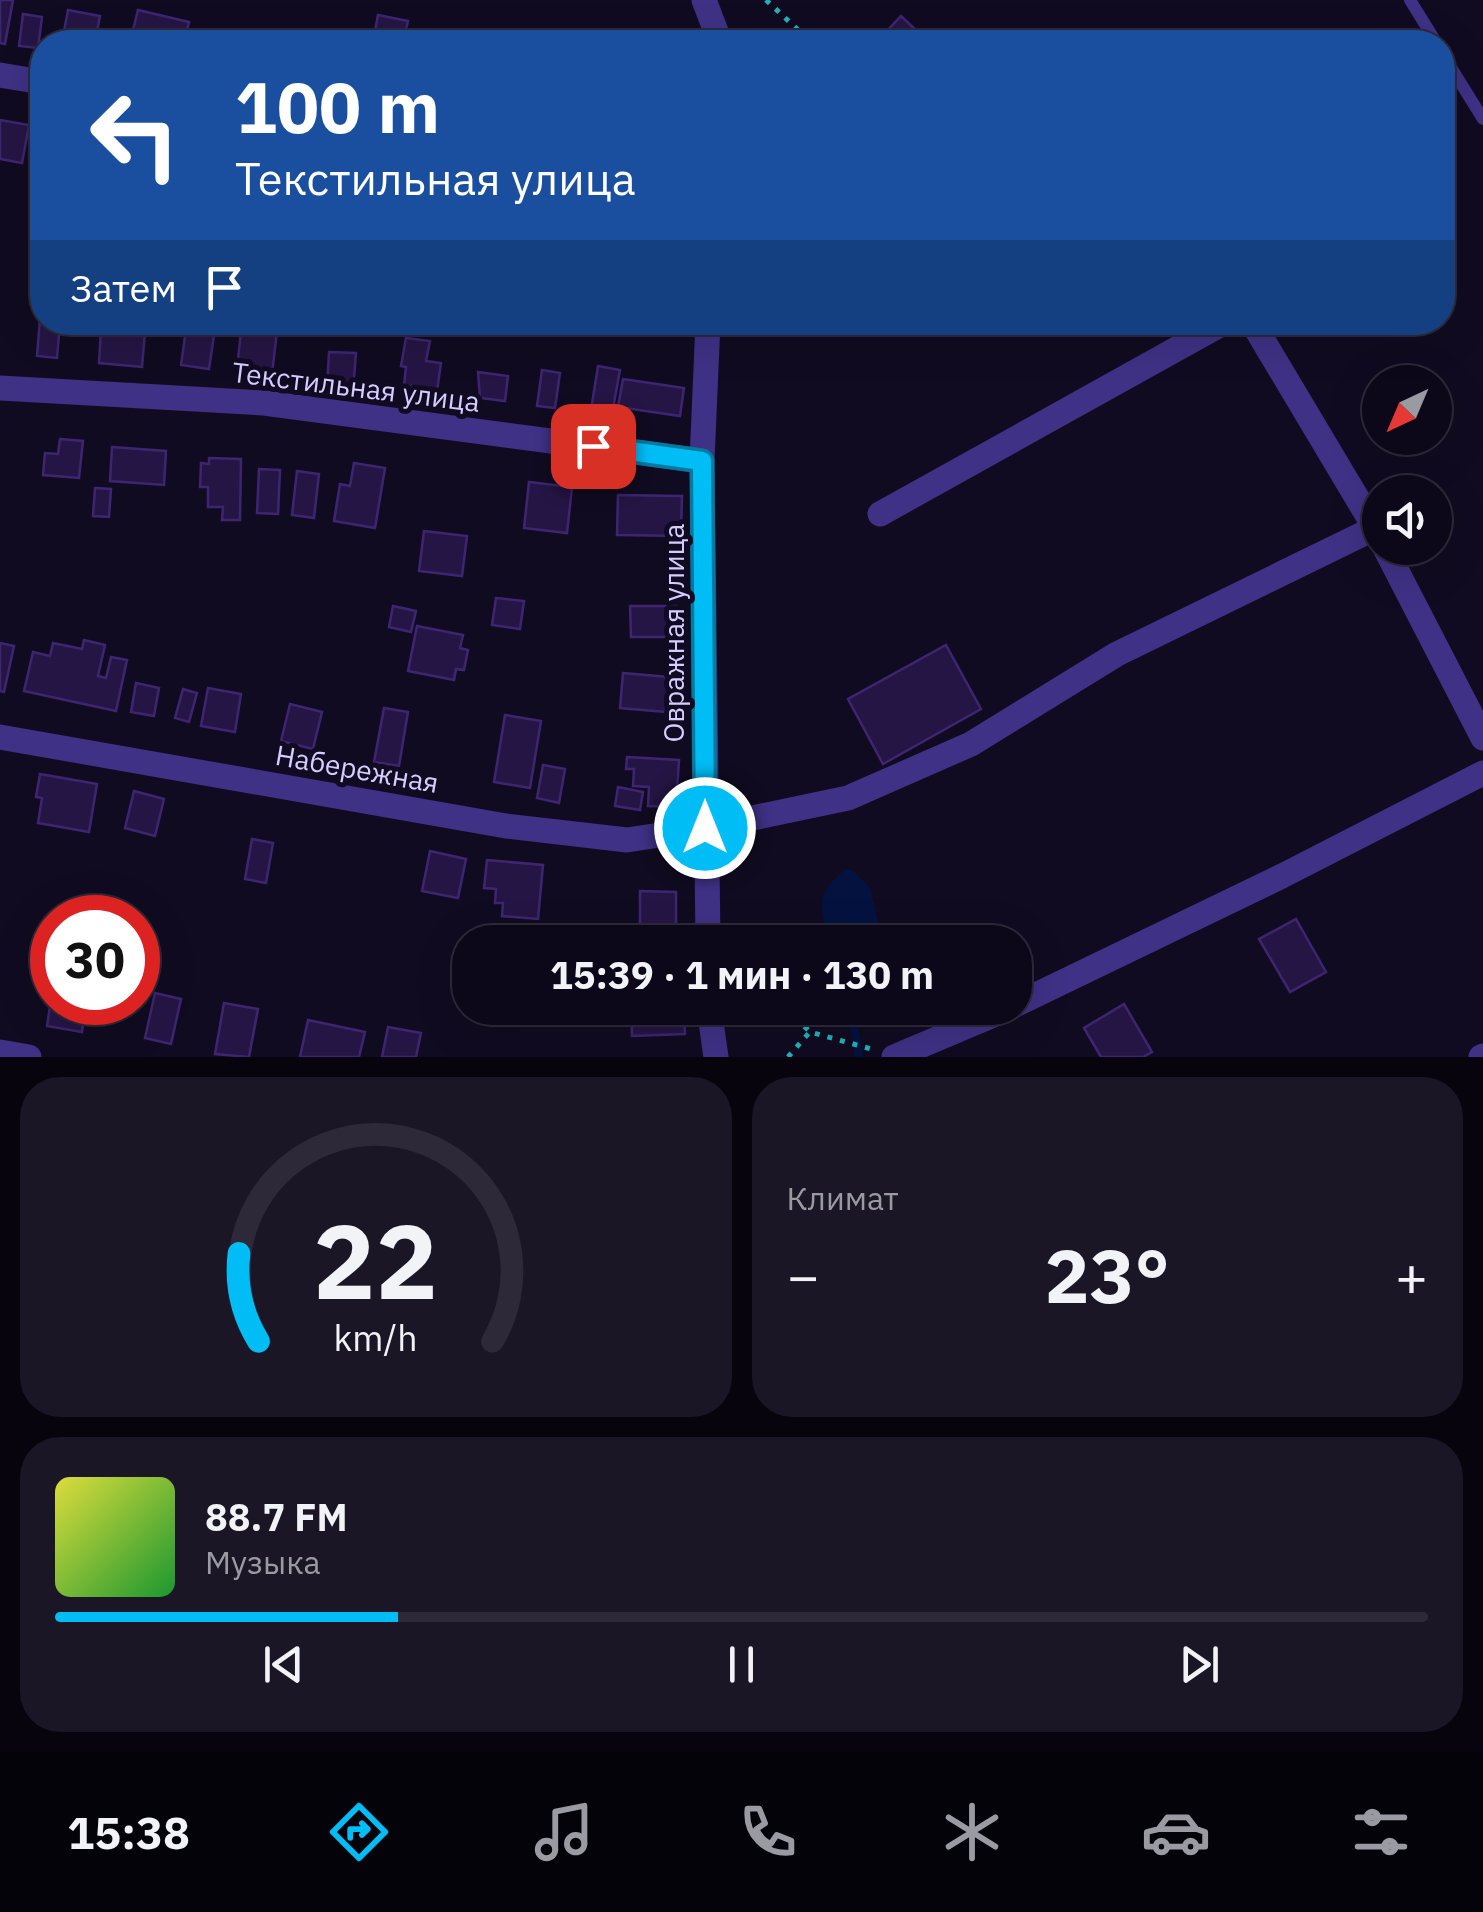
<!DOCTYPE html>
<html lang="ru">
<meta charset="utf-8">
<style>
:root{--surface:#0d0819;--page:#1b1626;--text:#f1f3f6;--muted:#9a9aa2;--line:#2d2938;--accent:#00bdf6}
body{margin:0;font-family:"IBM Plex Sans",sans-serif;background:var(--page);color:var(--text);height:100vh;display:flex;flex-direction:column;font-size:38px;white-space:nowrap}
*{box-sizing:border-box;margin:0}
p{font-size:32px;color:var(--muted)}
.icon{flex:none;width:55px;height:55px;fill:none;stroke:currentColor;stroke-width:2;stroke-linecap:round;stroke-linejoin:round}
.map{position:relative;height:1057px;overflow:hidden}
.side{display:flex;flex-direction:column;gap:20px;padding:20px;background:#07040e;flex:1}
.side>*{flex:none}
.top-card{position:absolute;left:30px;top:30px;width:1425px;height:305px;border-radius:40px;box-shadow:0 10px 40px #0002,0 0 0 2px var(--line);background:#1a4fa0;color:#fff;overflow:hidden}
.needle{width:65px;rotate:224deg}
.tools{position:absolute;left:1362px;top:365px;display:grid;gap:20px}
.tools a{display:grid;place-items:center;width:90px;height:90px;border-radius:50%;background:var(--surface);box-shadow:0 10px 40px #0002,0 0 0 2px var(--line);font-size:50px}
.speed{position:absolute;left:30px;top:895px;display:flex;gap:20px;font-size:50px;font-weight:700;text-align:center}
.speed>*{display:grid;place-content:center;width:130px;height:130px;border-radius:50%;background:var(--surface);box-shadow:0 10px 40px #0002,0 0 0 2px var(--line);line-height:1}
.speed .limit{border:15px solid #d22;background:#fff;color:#111}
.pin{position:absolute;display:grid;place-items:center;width:85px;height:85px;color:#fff;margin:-42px;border-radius:20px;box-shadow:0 5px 15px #0006}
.me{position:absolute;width:110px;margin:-55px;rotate:0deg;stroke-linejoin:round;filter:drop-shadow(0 0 8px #0008)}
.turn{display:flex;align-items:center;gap:35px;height:210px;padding:0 40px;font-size:45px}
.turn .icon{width:130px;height:130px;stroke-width:2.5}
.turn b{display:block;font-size:70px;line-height:85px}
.then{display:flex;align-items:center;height:95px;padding:0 40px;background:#0003;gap:20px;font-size:38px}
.big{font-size:75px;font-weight:700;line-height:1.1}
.side .tile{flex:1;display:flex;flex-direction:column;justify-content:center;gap:15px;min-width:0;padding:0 35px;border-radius:40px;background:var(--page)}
.side .dial{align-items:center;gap:0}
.dial svg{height:260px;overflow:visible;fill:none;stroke:var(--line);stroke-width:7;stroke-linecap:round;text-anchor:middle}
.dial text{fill:var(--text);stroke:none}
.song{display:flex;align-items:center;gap:30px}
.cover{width:120px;height:120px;border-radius:15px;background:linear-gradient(135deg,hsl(60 70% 55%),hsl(130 70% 35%))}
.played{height:10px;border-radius:5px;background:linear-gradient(90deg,var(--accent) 25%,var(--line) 25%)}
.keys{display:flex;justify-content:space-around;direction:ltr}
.heat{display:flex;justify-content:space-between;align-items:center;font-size:55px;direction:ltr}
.side .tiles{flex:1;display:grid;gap:20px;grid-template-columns:1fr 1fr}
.tile:last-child{grid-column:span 2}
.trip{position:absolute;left:452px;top:925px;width:580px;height:100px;border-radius:40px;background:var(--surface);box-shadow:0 10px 40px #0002,0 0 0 2px var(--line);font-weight:700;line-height:100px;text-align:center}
.tab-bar{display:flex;height:160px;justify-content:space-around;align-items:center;background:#05030a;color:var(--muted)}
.tab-bar .icon{width:70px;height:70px}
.tab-bar .selected{color:var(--accent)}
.tab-bar b{font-size:45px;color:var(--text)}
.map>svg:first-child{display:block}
.water{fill:#041240}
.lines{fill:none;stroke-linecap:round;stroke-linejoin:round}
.stream{stroke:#041240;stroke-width:8}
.building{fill:#251544;stroke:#3e2572;stroke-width:2.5}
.path{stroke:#22b1bc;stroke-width:5;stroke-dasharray:5 8;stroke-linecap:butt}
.lane{stroke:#3f3185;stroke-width:12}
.street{stroke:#3f3185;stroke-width:25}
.route-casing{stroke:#007ba0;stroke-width:25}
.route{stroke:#00bdf6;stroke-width:18}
.labels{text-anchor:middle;stroke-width:10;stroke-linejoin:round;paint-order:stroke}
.street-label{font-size:28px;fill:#d7cbff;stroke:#110b21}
</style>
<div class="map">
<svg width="1483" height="1057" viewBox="0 0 1483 1057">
<rect width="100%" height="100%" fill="#110b21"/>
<path class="water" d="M 846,869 L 852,870 L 870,888 L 883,942 L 828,942 C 822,906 813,895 846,869 Z"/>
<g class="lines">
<polyline class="stream" points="853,1018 859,1057"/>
</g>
<g class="building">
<polygon points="0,0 13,0 5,44 0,43"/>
<polygon points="68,10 100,16 95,42 62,42"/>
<polygon points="138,10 189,22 184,42 130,42"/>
<polygon points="23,14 42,17 38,48 19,46"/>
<polygon points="378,15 408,21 403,42 373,42"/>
<polygon points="901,16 919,33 909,42 894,42 885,33"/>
<polygon points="221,32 245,38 244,42 219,42"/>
<polygon points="0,120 29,125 22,163 0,159"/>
<polygon points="40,319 42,322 60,322 57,358 37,356"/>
<polygon points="187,322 216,322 209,369 181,365"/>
<polygon points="242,322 278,322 271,383 236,378"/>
<polygon points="101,328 145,332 142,367 99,363"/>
<polygon points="406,338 430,341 426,361 441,363 437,391 404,385 406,367 401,366"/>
<polygon points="329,352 356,353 353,391 327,389"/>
<polygon points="598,366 620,370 612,414 591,410"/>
<polygon points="542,370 560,373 555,408 537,406"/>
<polygon points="478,372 508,376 505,401 480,398"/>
<polygon points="623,379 684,388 680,416 618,407"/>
<polygon points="60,439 83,441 79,478 43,475 45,453 58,454"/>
<polygon points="112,447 166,451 164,485 110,481"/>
<polygon points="209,458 241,459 240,520 222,520 223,507 208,507 208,487 200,487 201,463 209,464"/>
<polygon points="354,463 385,468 375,528 334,521 340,484 350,486"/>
<polygon points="259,469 280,470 278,514 257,513"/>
<polygon points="297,471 319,474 314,518 292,515"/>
<polygon points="529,482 572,487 567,533 524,528"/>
<polygon points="95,488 111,489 109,517 93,516"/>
<polygon points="618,495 682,496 681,536 617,535"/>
<polygon points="424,531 467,536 462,576 419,571"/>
<polygon points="496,598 524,601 520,629 492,625"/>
<polygon points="393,606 416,611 411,632 389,627"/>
<polygon points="630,606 677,606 677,637 631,637"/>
<polygon points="417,626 463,635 460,648 468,650 464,670 456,669 454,680 408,671"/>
<polygon points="84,640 105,645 98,676 106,678 111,657 127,660 116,711 24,691 33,652 50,656 53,643 82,649"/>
<polygon points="0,643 14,646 4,692 0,691"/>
<polygon points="946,645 981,709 883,764 848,699"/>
<polygon points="623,673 680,678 677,713 620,708"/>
<polygon points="136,683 159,688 154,716 131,712"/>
<polygon points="208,688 241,694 235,732 201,726"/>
<polygon points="183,689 197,693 189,722 175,718"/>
<polygon points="290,704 322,712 313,749 281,741"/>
<polygon points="384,708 408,712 399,766 374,762"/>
<polygon points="505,715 541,721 530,788 494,782"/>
<polygon points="627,757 679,760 676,807 648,806 649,787 633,786 634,769 626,769"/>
<polygon points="543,765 565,769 559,803 537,798"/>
<polygon points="40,774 97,784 89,832 38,823 42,798 36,797"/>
<polygon points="618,787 643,792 640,810 615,806"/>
<polygon points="134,791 164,799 155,836 125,828"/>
<polygon points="252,839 273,843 266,883 245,879"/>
<polygon points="430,851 466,859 458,898 422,891"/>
<polygon points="487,860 543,865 538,919 502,916 503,903 495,903 496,889 484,888"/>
<polygon points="640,891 676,892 676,925 640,924"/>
<polygon points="1296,919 1326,972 1290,992 1259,939"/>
<polygon points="52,993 52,1002 86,1002 82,1032 47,1026"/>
<polygon points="155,993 181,999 171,1044 145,1038"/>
<polygon points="224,1003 258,1009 249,1057 215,1054"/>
<polygon points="1124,1004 1152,1052 1143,1057 1101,1057 1084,1028"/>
<polygon points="631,1008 684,1008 685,1034 632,1036"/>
<polygon points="308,1020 365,1032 359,1057 300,1057"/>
<polygon points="388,1027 421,1033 416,1057 382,1057"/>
</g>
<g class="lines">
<g class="path">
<polyline points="766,0 811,42"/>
<polyline points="786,1008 810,1032 875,1050"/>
<polyline points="788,1057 809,1033"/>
</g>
<g class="lane">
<polyline points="1410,0 1436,42"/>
<polyline points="1442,53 1483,119"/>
</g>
<g class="street">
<polyline points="704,0 720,42"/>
<polyline points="0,75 42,82"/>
<polyline points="0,388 264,403 702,461"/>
<polyline points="880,514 1225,322"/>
<polyline points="1385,548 1483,738"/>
<polyline points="0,737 506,826 627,840 705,828 848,798 971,744 1117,654 1375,528 1252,322"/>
<polyline points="708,942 702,461 708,322"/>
<polyline points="1015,1005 1282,876 1483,773"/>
<polyline points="709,1008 716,1057"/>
<polyline points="0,1052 29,1057"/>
<polyline points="894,1057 1010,1008"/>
<polyline points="1481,1057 1483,1056"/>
</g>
</g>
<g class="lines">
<g class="route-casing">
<polyline id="route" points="593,446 702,461 705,828"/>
</g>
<use href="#route" class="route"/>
</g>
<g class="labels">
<g class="street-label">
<text transform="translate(356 387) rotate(7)" y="10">Текстильная улица</text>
<text transform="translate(674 633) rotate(-90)" y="10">Овражная улица</text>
<text transform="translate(357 769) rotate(10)" y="10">Набережная</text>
</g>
</g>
</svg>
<div class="tools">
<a><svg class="needle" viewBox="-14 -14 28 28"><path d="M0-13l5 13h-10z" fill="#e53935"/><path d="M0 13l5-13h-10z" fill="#9a9aa2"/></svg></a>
<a><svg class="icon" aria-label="sound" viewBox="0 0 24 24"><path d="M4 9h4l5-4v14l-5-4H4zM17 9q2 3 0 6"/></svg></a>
</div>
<div class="speed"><div class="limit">30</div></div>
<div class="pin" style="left:593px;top:446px;background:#d93025"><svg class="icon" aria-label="arrive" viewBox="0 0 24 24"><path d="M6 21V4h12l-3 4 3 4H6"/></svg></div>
<svg class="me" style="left:705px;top:828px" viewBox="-20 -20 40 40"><circle r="17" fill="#00bdf6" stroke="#fff" stroke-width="3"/><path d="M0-11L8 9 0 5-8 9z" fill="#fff"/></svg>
<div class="trip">15:39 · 1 мин · 130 m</div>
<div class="top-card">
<div class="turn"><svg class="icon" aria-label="left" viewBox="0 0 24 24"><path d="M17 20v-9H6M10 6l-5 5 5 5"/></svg><div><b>100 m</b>Текстильная улица</div></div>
<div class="then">Затем<svg class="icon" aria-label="arrive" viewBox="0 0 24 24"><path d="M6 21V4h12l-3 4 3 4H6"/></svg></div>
</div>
</div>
<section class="side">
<div class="tiles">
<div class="tile dial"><svg viewBox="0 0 100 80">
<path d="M14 69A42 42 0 1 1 86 69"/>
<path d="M14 69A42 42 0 0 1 8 42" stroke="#00bdf6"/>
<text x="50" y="56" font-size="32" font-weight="700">22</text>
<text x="50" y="72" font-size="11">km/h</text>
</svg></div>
<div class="tile"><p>Климат</p>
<div class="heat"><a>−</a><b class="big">23°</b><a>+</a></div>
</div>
<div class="tile">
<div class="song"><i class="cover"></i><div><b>88.7 FM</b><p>Музыка</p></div></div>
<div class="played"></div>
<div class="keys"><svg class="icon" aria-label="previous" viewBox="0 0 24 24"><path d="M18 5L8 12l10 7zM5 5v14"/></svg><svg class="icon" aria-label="pause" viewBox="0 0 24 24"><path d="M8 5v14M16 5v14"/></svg><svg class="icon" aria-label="next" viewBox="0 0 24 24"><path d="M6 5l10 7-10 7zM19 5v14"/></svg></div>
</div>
</div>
</section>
<nav class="tab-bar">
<b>15:38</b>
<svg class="icon selected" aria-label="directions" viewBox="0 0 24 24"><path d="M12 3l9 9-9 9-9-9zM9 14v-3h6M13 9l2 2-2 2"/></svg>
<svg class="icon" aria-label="music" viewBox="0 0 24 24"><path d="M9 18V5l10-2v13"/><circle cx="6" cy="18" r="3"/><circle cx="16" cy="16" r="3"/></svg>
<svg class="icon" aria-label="phone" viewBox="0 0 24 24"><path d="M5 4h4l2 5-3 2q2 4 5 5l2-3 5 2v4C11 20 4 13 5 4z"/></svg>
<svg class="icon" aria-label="climate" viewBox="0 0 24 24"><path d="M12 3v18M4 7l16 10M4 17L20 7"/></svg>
<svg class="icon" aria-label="car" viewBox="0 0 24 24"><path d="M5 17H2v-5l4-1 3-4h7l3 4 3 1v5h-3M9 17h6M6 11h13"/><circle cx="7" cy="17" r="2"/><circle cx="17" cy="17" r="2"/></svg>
<svg class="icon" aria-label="filters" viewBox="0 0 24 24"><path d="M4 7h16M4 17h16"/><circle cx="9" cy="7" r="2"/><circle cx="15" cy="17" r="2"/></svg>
</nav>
